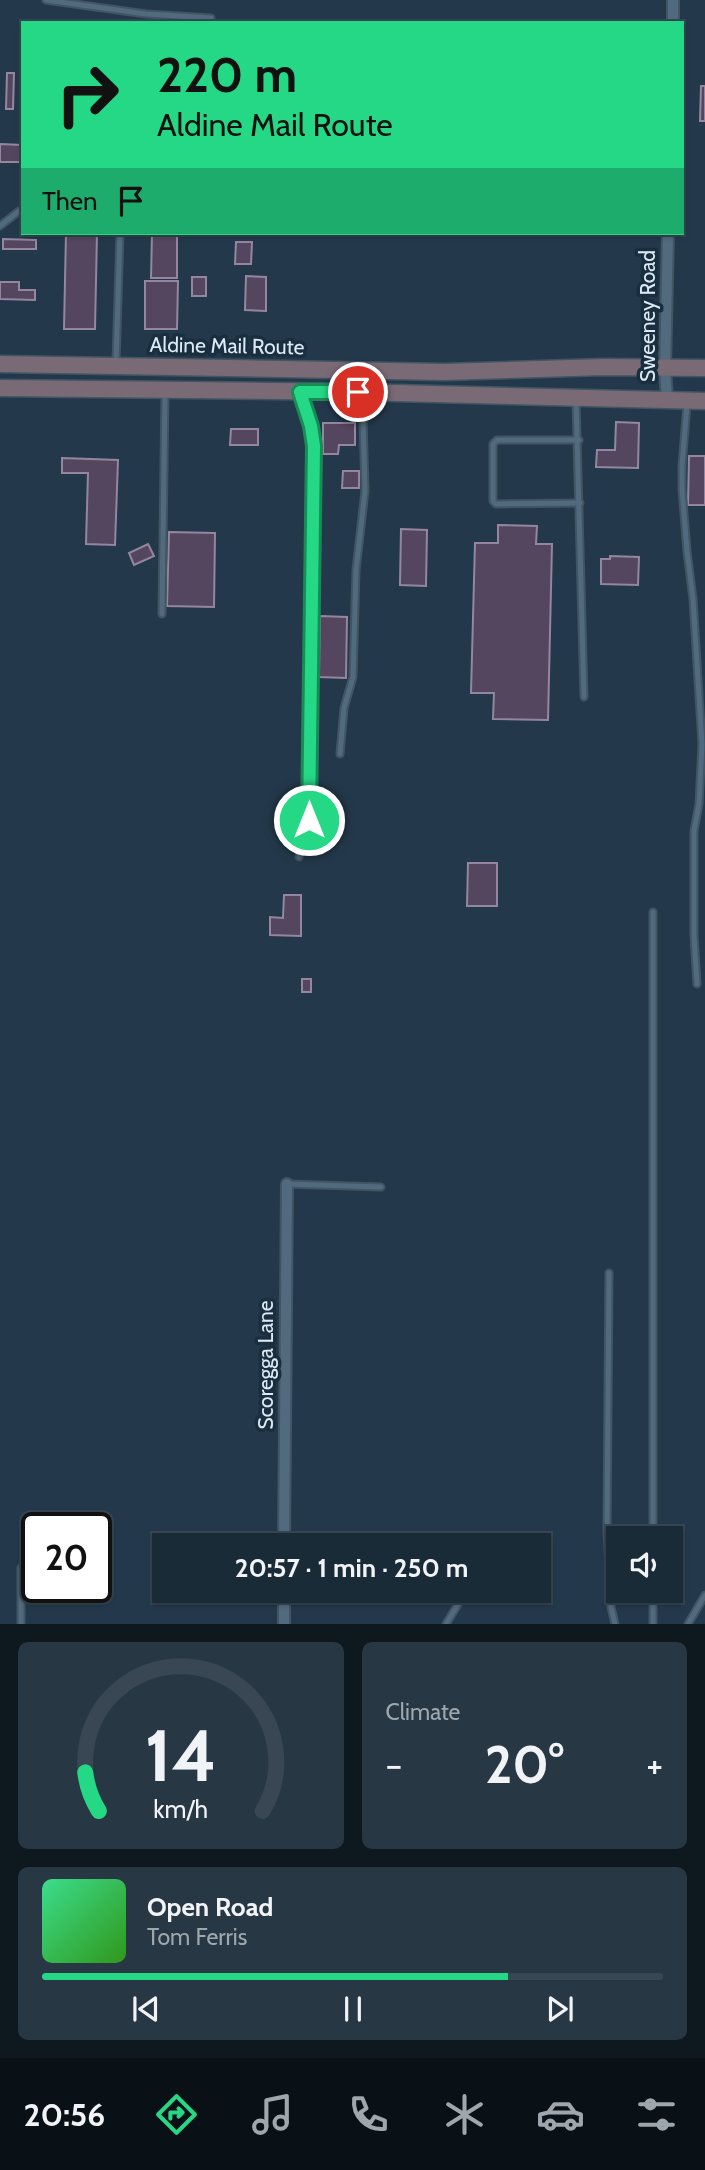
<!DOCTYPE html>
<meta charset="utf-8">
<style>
:root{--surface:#1a2b38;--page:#273743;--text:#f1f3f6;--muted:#9fa7ae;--line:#384753;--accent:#25d886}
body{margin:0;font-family:Cabin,sans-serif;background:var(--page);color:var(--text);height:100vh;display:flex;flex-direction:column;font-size:26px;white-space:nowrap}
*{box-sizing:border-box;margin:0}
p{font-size:23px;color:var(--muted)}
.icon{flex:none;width:38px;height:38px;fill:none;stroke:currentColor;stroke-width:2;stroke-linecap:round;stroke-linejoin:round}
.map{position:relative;height:1624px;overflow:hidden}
.details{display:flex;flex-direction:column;gap:18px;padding:18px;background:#0e181f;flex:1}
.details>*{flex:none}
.banner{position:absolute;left:21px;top:21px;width:663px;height:214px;border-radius:0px;box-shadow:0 2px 5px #0004,0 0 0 2px var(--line);background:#25d886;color:#111;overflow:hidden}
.tools{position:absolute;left:606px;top:1526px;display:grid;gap:14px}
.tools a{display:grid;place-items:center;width:77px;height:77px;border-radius:0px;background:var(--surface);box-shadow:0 2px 5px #0004,0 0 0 2px var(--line);font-size:35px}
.speed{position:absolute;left:21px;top:1512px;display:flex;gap:14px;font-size:35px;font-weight:700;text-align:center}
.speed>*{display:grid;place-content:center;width:91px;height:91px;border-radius:50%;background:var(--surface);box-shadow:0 2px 5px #0004,0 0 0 2px var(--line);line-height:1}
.speed .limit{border:4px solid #111;border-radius:10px;background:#fff;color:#111}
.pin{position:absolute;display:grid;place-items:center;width:60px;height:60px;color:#fff;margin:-30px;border:4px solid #fff;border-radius:50%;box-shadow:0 2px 7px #0007}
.me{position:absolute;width:77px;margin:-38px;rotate:0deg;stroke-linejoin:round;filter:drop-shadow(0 0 5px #0008)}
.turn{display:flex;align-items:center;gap:24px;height:147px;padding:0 21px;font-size:32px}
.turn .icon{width:91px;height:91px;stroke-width:2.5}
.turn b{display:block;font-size:49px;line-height:60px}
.then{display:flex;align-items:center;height:66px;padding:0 21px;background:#0003;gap:14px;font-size:26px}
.big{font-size:52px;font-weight:700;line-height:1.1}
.details .card{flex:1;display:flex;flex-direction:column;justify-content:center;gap:10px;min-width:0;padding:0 24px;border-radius:10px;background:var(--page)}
.details .dial{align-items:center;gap:0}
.dial svg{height:182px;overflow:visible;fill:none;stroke:var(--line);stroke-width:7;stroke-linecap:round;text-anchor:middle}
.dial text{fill:var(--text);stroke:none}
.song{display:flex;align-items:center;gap:21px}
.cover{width:84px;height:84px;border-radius:10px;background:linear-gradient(135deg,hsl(150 70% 55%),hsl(110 70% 35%))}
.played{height:7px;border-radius:4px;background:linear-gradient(90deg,var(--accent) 75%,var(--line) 75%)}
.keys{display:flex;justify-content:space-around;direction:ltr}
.heat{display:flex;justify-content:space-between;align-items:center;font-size:38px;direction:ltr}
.details .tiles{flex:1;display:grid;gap:18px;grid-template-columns:1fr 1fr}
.card:last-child{grid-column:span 2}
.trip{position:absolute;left:152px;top:1533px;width:399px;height:70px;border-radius:0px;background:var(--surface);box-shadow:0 2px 5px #0004,0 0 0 2px var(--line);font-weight:700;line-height:70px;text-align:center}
.dock{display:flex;height:112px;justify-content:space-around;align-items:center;background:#0a1116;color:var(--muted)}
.dock .icon{width:49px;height:49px}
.dock .on{color:var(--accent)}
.dock b{font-size:32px;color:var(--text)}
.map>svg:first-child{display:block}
.building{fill:#54465e;stroke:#9486a0;stroke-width:2}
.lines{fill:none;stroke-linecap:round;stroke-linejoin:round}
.service-casing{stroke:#415563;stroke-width:9}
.minor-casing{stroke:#415563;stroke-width:14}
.secondary-casing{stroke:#415563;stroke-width:19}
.service{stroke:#526a7e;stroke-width:5}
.minor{stroke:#526a7e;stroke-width:10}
.secondary{stroke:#7a6a76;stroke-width:16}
.route-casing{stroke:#188c57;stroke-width:18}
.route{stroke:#25d886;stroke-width:12}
.labels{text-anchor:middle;stroke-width:7;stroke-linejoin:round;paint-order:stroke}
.street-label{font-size:21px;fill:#ddeaf5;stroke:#192f40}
</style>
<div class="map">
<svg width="705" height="1624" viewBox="0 0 705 1624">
<rect width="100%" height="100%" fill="#23394b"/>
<g class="building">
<polygon points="7,73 14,73 13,109 6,109"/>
<polygon points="701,86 705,86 705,121 700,121"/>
<polygon points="0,144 23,145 23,162 0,162"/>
<polygon points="66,233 97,233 95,329 64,329"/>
<polygon points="152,233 177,233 177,278 151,278"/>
<polygon points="3,239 36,240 36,249 3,249"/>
<polygon points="236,242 252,242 251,264 235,264"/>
<polygon points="246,276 266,277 266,311 245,310"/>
<rect x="192" y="277" width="14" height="19"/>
<polygon points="145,281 178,281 177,329 145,329"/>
<polygon points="0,282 19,282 19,290 35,290 35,300 0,299"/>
<polygon points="616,422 639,423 638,468 596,467 597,450 615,450"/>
<polygon points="323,423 355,423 355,445 339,445 338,454 323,454"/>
<polygon points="231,429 258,429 258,445 230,445"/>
<polygon points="689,456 705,456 705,505 688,505"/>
<polygon points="62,458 118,460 115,545 86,544 88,473 62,473"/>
<polygon points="343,471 359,471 359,488 342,488"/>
<polygon points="498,525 537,526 536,544 552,544 548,720 493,719 494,693 471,693 475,543 498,543"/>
<polygon points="401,529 427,530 426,586 400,585"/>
<polygon points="169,532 215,533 214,607 167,606"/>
<polygon points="148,544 154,556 134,565 129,553"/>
<polygon points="610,556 639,557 638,585 601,584 601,559 610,559"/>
<polygon points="320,616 347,617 346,678 319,677"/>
<polygon points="468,863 497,863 497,906 467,906"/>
<polygon points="284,895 301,895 301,936 270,935 270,917 283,918"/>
<rect x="302" y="979" width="9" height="13"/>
</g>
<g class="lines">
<g class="service-casing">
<g id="service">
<polyline points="46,0 146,14 211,18"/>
<polyline points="0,226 19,211"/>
<polyline points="116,363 120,233"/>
<polyline points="576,401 584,697"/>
<polyline points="687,404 682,466 682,489 687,551 693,599 702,744 699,804 694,831 694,936 697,984"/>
<polyline points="579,440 497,440 493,444 493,501 496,504 580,503"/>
<polyline points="162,614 165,392"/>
<polyline points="340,754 344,708 353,677 356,570 365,491 363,418 359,395"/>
<polyline points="299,857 309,820 314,446 311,426 301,395"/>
<polyline points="287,1184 381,1187"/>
<polyline points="609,1273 607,1530 611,1607 615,1624"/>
<polyline points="653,1538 653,912"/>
<polyline points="21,1624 21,1568"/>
<polyline points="446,1624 466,1591"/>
<polyline points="653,1624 653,1591"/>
<polyline points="688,1624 705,1595"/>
</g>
</g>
<g class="minor-casing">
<g id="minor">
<polyline points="673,23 673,0"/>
<polyline points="667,400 665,368 668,233"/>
<polyline points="284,1545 287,1184"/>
<polyline points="284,1591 284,1624"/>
</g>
</g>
<g class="secondary-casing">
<g id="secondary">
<polyline points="0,364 445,372 603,367 705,368"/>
<polyline points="0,388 358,392 705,401"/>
</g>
</g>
<use href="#service" class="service"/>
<use href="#minor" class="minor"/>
<use href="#secondary" class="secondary"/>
</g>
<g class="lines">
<g class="route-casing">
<polyline id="route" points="309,820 314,446 311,426 300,392 358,392"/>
</g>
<use href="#route" class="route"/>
</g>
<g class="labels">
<g class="street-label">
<text transform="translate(648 316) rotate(-90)" y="7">Sweeney Road</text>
<text transform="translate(227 346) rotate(1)" y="7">Aldine Mail Route</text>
<text transform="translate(266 1365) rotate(-90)" y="7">Scoregga Lane</text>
</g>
</g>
</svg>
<div class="tools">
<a><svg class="icon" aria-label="sound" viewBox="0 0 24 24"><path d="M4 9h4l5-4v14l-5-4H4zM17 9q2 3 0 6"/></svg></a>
</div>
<div class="speed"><div class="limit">20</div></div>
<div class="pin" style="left:358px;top:392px;background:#d93025"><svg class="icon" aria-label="arrive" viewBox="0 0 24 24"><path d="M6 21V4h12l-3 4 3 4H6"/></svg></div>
<svg class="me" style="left:309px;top:820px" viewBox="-20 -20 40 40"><circle r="17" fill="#25d886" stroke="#fff" stroke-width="3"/><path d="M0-11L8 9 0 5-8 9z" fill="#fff"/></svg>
<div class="trip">20:57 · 1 min · 250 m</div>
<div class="banner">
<div class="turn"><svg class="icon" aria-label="right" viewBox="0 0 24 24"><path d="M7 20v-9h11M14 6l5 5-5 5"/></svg><div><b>220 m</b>Aldine Mail Route</div></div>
<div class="then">Then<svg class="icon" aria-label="arrive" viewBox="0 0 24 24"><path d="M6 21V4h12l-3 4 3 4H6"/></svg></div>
</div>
</div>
<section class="details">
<div class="tiles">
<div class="card dial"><svg viewBox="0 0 100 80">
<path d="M14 69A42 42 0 1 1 86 69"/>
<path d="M14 69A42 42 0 0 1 8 52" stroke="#25d886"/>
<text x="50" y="56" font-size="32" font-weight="700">14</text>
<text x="50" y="72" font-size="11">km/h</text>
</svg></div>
<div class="card"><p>Climate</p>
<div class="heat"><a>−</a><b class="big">20°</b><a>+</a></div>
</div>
<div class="card">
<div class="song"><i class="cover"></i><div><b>Open Road</b><p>Tom Ferris</p></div></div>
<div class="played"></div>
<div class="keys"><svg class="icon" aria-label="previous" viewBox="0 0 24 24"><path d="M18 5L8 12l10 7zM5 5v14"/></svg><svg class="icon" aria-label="pause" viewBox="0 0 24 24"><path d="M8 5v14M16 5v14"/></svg><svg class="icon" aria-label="next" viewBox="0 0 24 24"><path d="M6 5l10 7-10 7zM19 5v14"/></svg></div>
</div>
</div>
</section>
<nav class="dock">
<b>20:56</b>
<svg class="icon on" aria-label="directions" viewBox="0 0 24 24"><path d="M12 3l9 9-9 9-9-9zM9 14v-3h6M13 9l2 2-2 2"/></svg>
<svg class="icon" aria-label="music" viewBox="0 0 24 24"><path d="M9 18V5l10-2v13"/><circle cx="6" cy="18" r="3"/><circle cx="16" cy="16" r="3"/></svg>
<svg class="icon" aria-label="phone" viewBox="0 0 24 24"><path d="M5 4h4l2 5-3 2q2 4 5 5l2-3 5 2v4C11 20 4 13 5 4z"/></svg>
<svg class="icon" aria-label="climate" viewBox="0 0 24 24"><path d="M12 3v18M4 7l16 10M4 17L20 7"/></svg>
<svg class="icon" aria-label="car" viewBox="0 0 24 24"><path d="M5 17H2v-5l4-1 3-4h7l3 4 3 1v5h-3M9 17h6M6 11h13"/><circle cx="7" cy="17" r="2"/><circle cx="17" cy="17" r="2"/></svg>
<svg class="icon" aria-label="filters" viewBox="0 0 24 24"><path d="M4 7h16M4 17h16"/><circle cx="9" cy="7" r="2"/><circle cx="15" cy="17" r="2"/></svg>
</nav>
